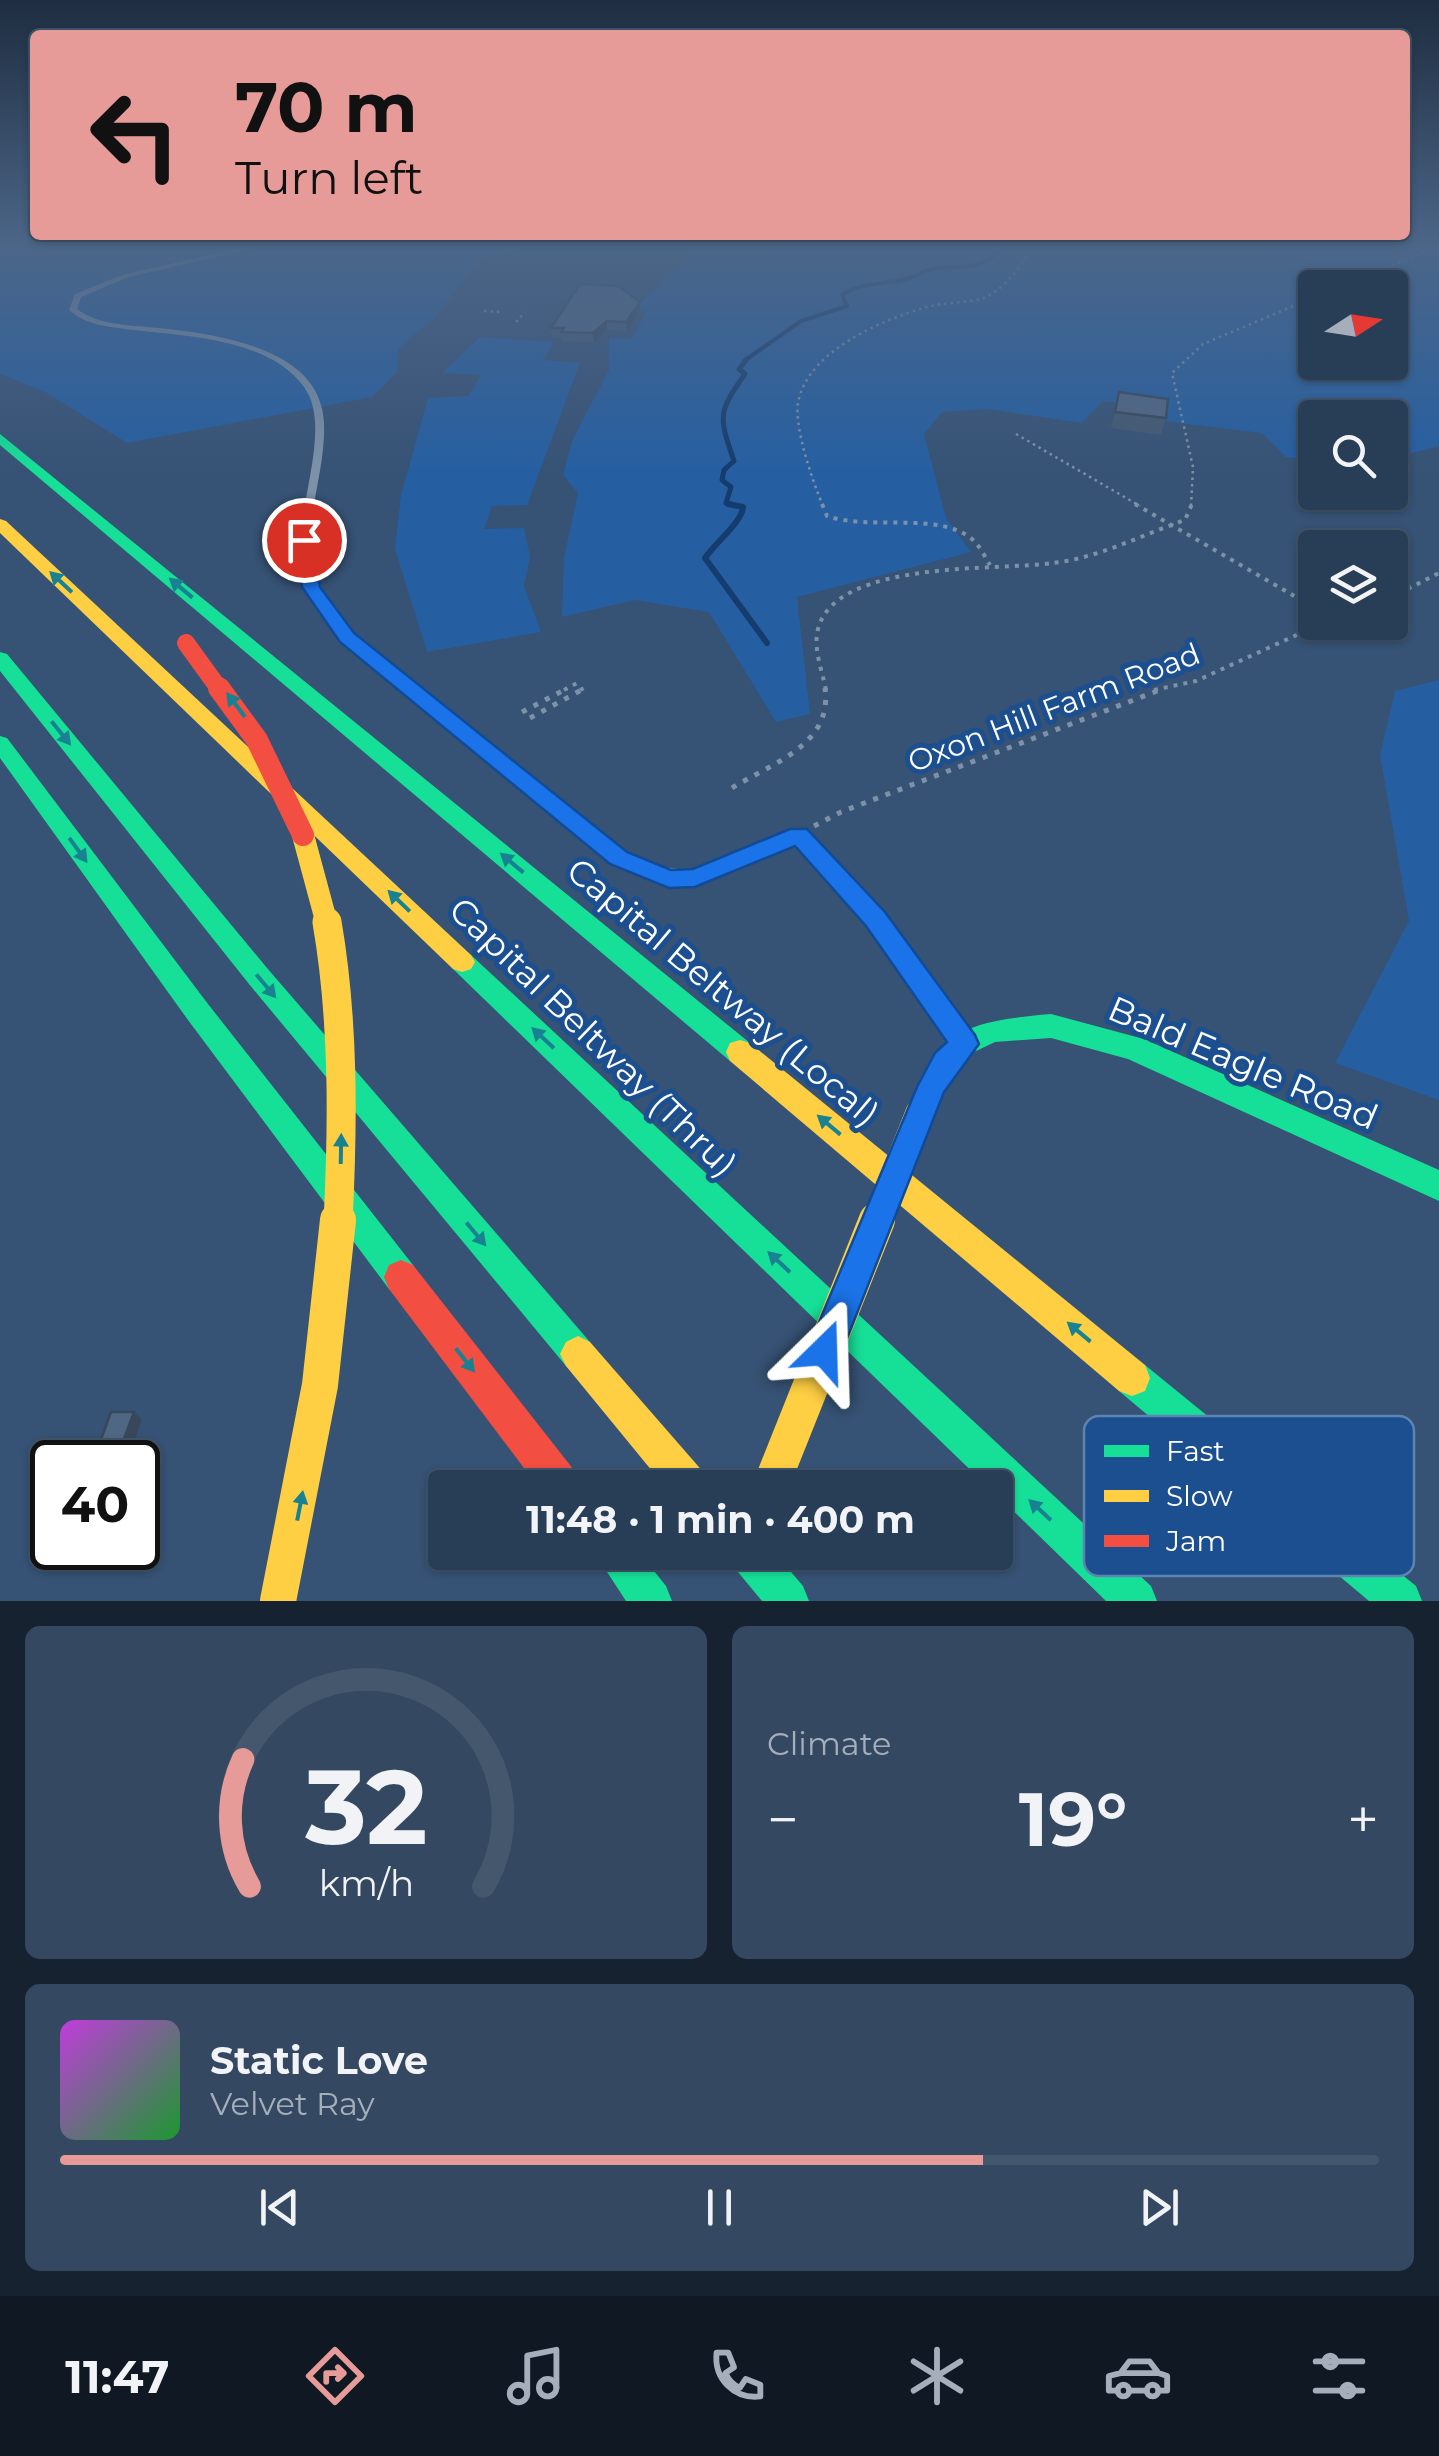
<!DOCTYPE html>
<meta charset="utf-8">
<style>
:root{--surface:#283e57;--page:#344961;--text:#f1f3f6;--muted:#a5aeba;--line:#44576d;--accent:#e69b98}
body{margin:0;font-family:Montserrat,sans-serif;background:var(--page);color:var(--text);height:100vh;display:flex;flex-direction:column;font-size:38px;white-space:nowrap}
*{box-sizing:border-box;margin:0}
p{font-size:32px;color:var(--muted)}
.icon{flex:none;width:55px;height:55px;fill:none;stroke:currentColor;stroke-width:2;stroke-linecap:round;stroke-linejoin:round}
.map{position:relative;height:1601px;overflow:hidden}
.details{display:flex;flex-direction:column;gap:25px;padding:25px;background:#162230;flex:1}
.details>*{flex:none}
.banner{position:absolute;left:30px;top:30px;width:1380px;height:210px;border-radius:10px;box-shadow:0 2px 8px #0004,0 0 0 2px var(--line);background:#e69b98;color:#111;overflow:hidden}
.needle{width:65px;rotate:78deg}
.tools{position:absolute;left:1298px;top:270px;display:grid;gap:20px}
.tools a{display:grid;place-items:center;width:110px;height:110px;border-radius:10px;background:var(--surface);box-shadow:0 2px 8px #0004,0 0 0 2px var(--line);font-size:50px}
.speed{position:absolute;left:30px;top:1440px;display:flex;gap:20px;font-size:50px;font-weight:700;text-align:center}
.speed>*{display:grid;place-content:center;width:130px;height:130px;border-radius:50%;background:var(--surface);box-shadow:0 2px 8px #0004,0 0 0 2px var(--line);line-height:1}
.speed .limit{border:5px solid #111;border-radius:15px;background:#fff;color:#111}
.pin{position:absolute;display:grid;place-items:center;width:85px;height:85px;color:#fff;margin:-42px;border:5px solid #fff;border-radius:50%;box-shadow:0 2px 10px #0007}
.me{position:absolute;width:110px;margin:-55px;rotate:22deg;stroke-linejoin:round;filter:drop-shadow(0 0 8px #0008)}
.turn{display:flex;align-items:center;gap:35px;height:210px;padding:0 40px;font-size:45px}
.turn .icon{width:130px;height:130px;stroke-width:2.5}
.turn b{display:block;font-size:70px;line-height:85px}
.big{font-size:75px;font-weight:700;line-height:1.1}
.details .card{flex:1;display:flex;flex-direction:column;justify-content:center;gap:15px;min-width:0;padding:0 35px;border-radius:15px;background:var(--page)}
.details .dial{align-items:center;gap:0}
.dial svg{height:260px;overflow:visible;fill:none;stroke:var(--line);stroke-width:7;stroke-linecap:round;text-anchor:middle}
.dial text{fill:var(--text);stroke:none}
.song{display:flex;align-items:center;gap:30px}
.cover{width:120px;height:120px;border-radius:15px;background:linear-gradient(135deg,hsl(290 70% 55%),hsl(130 70% 35%))}
.played{height:10px;border-radius:5px;background:linear-gradient(90deg,var(--accent) 70%,var(--line) 70%)}
.keys{display:flex;justify-content:space-around;direction:ltr}
.heat{display:flex;justify-content:space-between;align-items:center;font-size:55px;direction:ltr}
.details .tiles{flex:1;display:grid;gap:25px;grid-template-columns:1fr 1fr}
.card:last-child{grid-column:span 2}
.trip{position:absolute;left:428px;top:1470px;width:585px;height:100px;border-radius:10px;background:var(--surface);box-shadow:0 2px 8px #0004,0 0 0 2px var(--line);font-weight:700;line-height:100px;text-align:center}
.menu{display:flex;height:160px;justify-content:space-around;align-items:center;background:#101923;color:var(--muted)}
.menu .icon{width:70px;height:70px}
.menu .on{color:var(--accent)}
.menu b{font-size:45px;color:var(--text)}
.map>svg:first-child{display:block}
.green{fill:#265fa1;fill-rule:evenodd}
.lines{fill:none;stroke-linecap:round;stroke-linejoin:round}
.stream-far2{stroke:#153c6e;stroke-width:4}
.stream-far1{stroke:#153c6e;stroke-width:5}
.stream{stroke:#153c6e;stroke-width:6}
.path-far2{stroke:#7d92a8;stroke-width:2.5;stroke-dasharray:2.5 4;stroke-linecap:butt}
.path-far1{stroke:#7d92a8;stroke-width:4;stroke-dasharray:4 6;stroke-linecap:butt}
.path{stroke:#7d92a8;stroke-width:5;stroke-dasharray:5 8;stroke-linecap:butt}
.lane{fill:#7d92a8;fill-rule:evenodd}
.fast{fill:#16e098;fill-rule:evenodd}
.slow{fill:#ffcf43;fill-rule:evenodd}
.jam{fill:#f24e42;fill-rule:evenodd}
.slow-bridge-far2{stroke:#ffcf43;stroke-width:22}
.slow-bridge-far1{stroke:#ffcf43;stroke-width:29}
.slow-bridge{stroke:#ffcf43;stroke-width:36}
.jam-bridge-far1{stroke:#f24e42;stroke-width:18}
.jam-bridge{stroke:#f24e42;stroke-width:22}
.wall{fill:#455971}
.shaded-wall{fill:#38485c}
.building{fill:#506783;stroke:#38485c;stroke-width:2.5}
.oneway{fill:#198292}
.route{fill:#1a73e8;stroke:#114b97;stroke-width:2.5}
.labels{text-anchor:middle;stroke-width:10;stroke-linejoin:round;paint-order:stroke}
.street-label{font-size:30px;fill:#fff;stroke:#1b4f8f}
.near-street-label{font-size:35px;fill:#fff;stroke:#1b4f8f}
.key{fill:#1b4f8f;stroke:#5f84b1;stroke-width:2.5}
.key-label{font-size:28px;fill:#fff}
</style>
<div class="map">
<svg width="1439" height="1601" viewBox="0 0 1439 1601">
<rect width="100%" height="100%" fill="#365274"/>
<g class="green">
<polygon points="0,247 525,247 480,260 436,316 398,349 397,372 372,397 127,443 47,393 0,374"/>
<path d="M 703,247 L 1439,247 L 1439,446 L 1390,459 L 1390,418 L 1315,418 L 1315,460 L 1286,457 L 1262,433 L 1164,421 L 1160,408 L 1103,401 L 1082,423 L 988,409 L 942,412 L 924,434 L 946,518 L 971,552 L 797,597 L 810,714 L 776,722 L 709,612 L 635,600 L 562,617 L 564,557 L 578,493 L 563,475 L 572,441 L 609,370 L 609,339 L 632,338 L 647,311 L 633,310 ZM 1315,288 L 1390,288 L 1390,362 L 1315,362 Z"/>
<polygon points="480,337 554,342 543,360 580,363 527,505 492,506 484,529 524,528 530,557 524,586 541,632 427,652 395,549 401,495 428,398 468,396 481,375 442,373"/>
<polygon points="1439,680 1439,1100 1335,1063 1409,921 1380,755 1395,691"/>
</g>
<g class="lines">
<path class="stream-far2" d="M 744,361 L 801,321 L 847,306 L 842,295 C 863,281 887,285 910,278 C 917,276 924,270 932,269 C 966,263 975,275 1003,247"/>
<path class="stream-far1" d="M 739,506 L 726,503 L 731,487 L 722,480 L 724,470 L 734,461 C 719,417 717,413 745,374 L 739,369 L 747,359"/>
<path class="stream" d="M 728,504 L 743,507 C 742,522 716,542 705,558 L 767,643"/>
<g class="path-far2">
<polyline points="1338,288 1437,247"/>
<polyline points="484,311 500,312"/>
<polyline points="516,322 525,312"/>
<polyline points="1016,434 1140,506"/>
<path d="M 823,506 C 813,482 794,428 798,403 C 807,351 882,320 927,307 C 943,302 975,303 986,297 C 1008,285 1020,268 1032,247"/>
<polyline points="1191,506 1193,467 1172,373 1203,344 1315,297"/>
</g>
<g class="path-far1">
<path d="M 822,504 L 827,516 C 870,531 938,511 972,539 C 980,546 985,557 990,565"/>
<polyline points="1135,504 1315,608"/>
<polyline points="1390,598 1439,573"/>
<polyline points="564,690 579,682"/>
<polyline points="580,690 586,687"/>
<path d="M 826,690 C 822,670 813,649 818,629 C 836,559 999,571 1053,563 C 1098,558 1142,535 1185,520 L 1192,504"/>
<polyline points="1154,690 1196,681 1325,622"/>
</g>
<g class="path">
<polyline points="522,712 568,688"/>
<polyline points="530,718 585,688"/>
<path d="M 732,788 C 772,763 833,745 825,688"/>
<polyline points="814,826 841,812 1165,688"/>
</g>
<path class="lane" d="M 247,247 L 257,247 L 129,277 L 81,297 L 77,309 C 99,326 131,325 158,328 C 208,333 305,345 321,405 C 326,421 324,441 322,458 C 316,500 300,552 320,593 C 328,609 340,622 351,635 L 624,854 C 698,886 726,862 794,831 L 804,831 L 881,914 L 969,1034 L 971,1040 L 969,1046 L 962,1048 L 955,1046 L 869,924 L 797,842 C 721,878 694,899 612,862 L 343,641 C 328,623 311,605 304,584 C 285,527 337,432 304,387 C 270,339 187,336 134,330 C 111,327 87,326 69,310 L 75,294 L 125,274 Z"/>
<g class="fast">
<polygon points="0,434 750,1043 754,1052 750,1061 740,1064 730,1061 0,445"/>
<polygon points="0,652 7,654 267,968 590,1342 596,1354 590,1366 578,1372 566,1366 249,984 0,671"/>
<polygon points="0,736 7,738 208,1004 413,1265 418,1277 413,1289 401,1294 389,1289 188,1020 0,758"/>
<polygon points="462,952 471,955 1151,1586 1157,1601 1106,1601 995,1493 995,1488 989,1488 453,969 449,962 453,955"/>
<path d="M 1051,1014 L 1144,1039 L 1439,1170 L 1439,1201 L 1128,1059 L 1051,1038 L 995,1042 L 974,1052 L 955,1071 L 931,1122 L 920,1126 L 909,1122 L 905,1113 C 944,1029 960,1022 1051,1014 Z"/>
<polygon points="1132,1360 1145,1365 1416,1586 1422,1601 1369,1601 1119,1391 1114,1378 1119,1365"/>
<polygon points="594,1552 639,1552 666,1586 672,1601 626,1601"/>
<polygon points="727,1552 774,1552 803,1586 809,1601 762,1601 733,1566"/>
</g>
<g class="slow">
<polygon points="0,519 6,521 471,955 475,962 471,969 462,972 453,969 0,533"/>
<polygon points="740,1040 750,1043 1145,1365 1150,1378 1145,1391 1132,1396 1119,1391 730,1061 726,1052 730,1043"/>
<polygon points="578,1336 590,1342 705,1474 710,1488 666,1488 566,1366 560,1354 566,1342"/>
</g>
<polygon class="jam" points="401,1260 413,1265 577,1474 582,1488 539,1488 389,1289 384,1277 389,1265"/>
<polyline class="slow-bridge-far2" points="303,835 327,924"/>
<g class="slow-bridge-far1">
<path d="M 327,922 C 344,1021 343,1123 338,1223"/>
<polyline points="876,1223 920,1113"/>
</g>
<g class="slow-bridge">
<polyline points="770,1488 877,1220"/>
<polyline points="278,1601 320,1385 338,1220"/>
</g>
<polyline class="jam-bridge-far1" points="186,643 220,690"/>
<polyline class="jam-bridge" points="219,688 257,740 303,835"/>
</g>
<g class="wall">
<polygon points="640,302 640,311 627,331 607,330 594,343 562,341 562,337 552,337 551,328"/>
<polygon points="1119,392 1166,418 1161,435 1111,428"/>
<polygon points="134,1412 142,1419 128,1459 105,1459 96,1453"/>
</g>
<g class="shaded-wall">
<polygon points="640,302 640,311 627,331 626,322"/>
<polygon points="607,321 607,330 594,343 593,333"/>
<polygon points="134,1412 142,1419 128,1459 119,1452"/>
</g>
<g class="building">
<polygon points="580,284 618,286 640,302 626,322 607,321 593,333 561,332 564,328 551,328"/>
<polygon points="1119,392 1168,399 1166,418 1115,412"/>
<polygon points="111,1412 134,1412 119,1452 96,1453"/>
</g>
<defs><path id="oneway-solid" d="M-6-.8H1V-3.2L6.5 0L1 3.2V.8H-6Z" transform="scale(2.5)"/></defs>
<g class="oneway">
<use href="#oneway-solid" transform="translate(61 582) rotate(-137)"/>
<use href="#oneway-solid" transform="translate(181 588) rotate(-140)"/>
<use href="#oneway-solid" transform="translate(236 705) rotate(-127)"/>
<use href="#oneway-solid" transform="translate(61 733) rotate(51)"/>
<use href="#oneway-solid" transform="translate(78 850) rotate(54)"/>
<use href="#oneway-solid" transform="translate(512 863) rotate(-140)"/>
<use href="#oneway-solid" transform="translate(399 901) rotate(-136)"/>
<use href="#oneway-solid" transform="translate(266 986) rotate(50)"/>
<use href="#oneway-solid" transform="translate(543 1038) rotate(-137)"/>
<use href="#oneway-solid" transform="translate(829 1125) rotate(-140)"/>
<use href="#oneway-solid" transform="translate(341 1149) rotate(-89)"/>
<use href="#oneway-solid" transform="translate(476 1234) rotate(50)"/>
<use href="#oneway-solid" transform="translate(779 1262) rotate(-137)"/>
<use href="#oneway-solid" transform="translate(1079 1332) rotate(-140)"/>
<use href="#oneway-solid" transform="translate(465 1360) rotate(52)"/>
<use href="#oneway-solid" transform="translate(300 1506) rotate(-79)"/>
<use href="#oneway-solid" transform="translate(1040 1510) rotate(-137)"/>
</g>
<linearGradient id="sky" x2="0" y2="1"><stop stop-color="#1e2d40"/><stop offset="0.52" stop-color="#4c6688"/><stop offset="1" stop-color="#4c6688" stop-opacity="0"/></linearGradient>
<rect width="1439" height="471" fill="url(#sky)"/>
<polygon class="route" points="304,536 313,540 320,587 354,633 627,852 671,870 693,869 790,829 807,829 885,912 975,1035 979,1044 944,1092 837,1364 824,1369 812,1364 807,1351 917,1087 935,1053 947,1042 866,926 795,846 695,887 669,888 610,864 340,642 302,587 296,540"/>
<g class="labels">
<g class="street-label">
<text transform="translate(1054 708) rotate(-21)" y="10">Oxon Hill Farm Road</text>
</g>
<g class="near-street-label">
<text transform="translate(723 992) rotate(40)" y="12">Capital Beltway (Local)</text>
<text transform="translate(593 1037) rotate(44)" y="12">Capital Beltway (Thru)</text>
<text transform="translate(1243 1063) rotate(23)" y="12">Bald Eagle Road</text>
</g>
</g>
<rect x="1084" y="1416" width="330" height="160" rx="15" class="key"/>
<rect x="1104" y="1445" width="45" height="12" fill="#16e098"/>
<rect x="1104" y="1490" width="45" height="12" fill="#ffcf43"/>
<rect x="1104" y="1535" width="45" height="12" fill="#f24e42"/>
<g class="key-label">
<text x="1166" y="1461">Fast</text>
<text x="1166" y="1506">Slow</text>
<text x="1166" y="1551">Jam</text>
</g>
</svg>
<div class="tools">
<a><svg class="needle" viewBox="-14 -14 28 28"><path d="M0-13l5 13h-10z" fill="#e53935"/><path d="M0 13l5-13h-10z" fill="#a5aeba"/></svg></a>
<a><svg class="icon" aria-label="search" viewBox="0 0 24 24"><circle cx="10" cy="10" r="6"/><path d="M15 15l6 6"/></svg></a>
<a><svg class="icon" aria-label="layers" viewBox="0 0 24 24"><path d="M12 4l9 5-9 5-9-5zM3 14l9 5 9-5"/></svg></a>
</div>
<div class="speed"><div class="limit">40</div></div>
<div class="pin" style="left:304px;top:540px;background:#d93025"><svg class="icon" aria-label="arrive" viewBox="0 0 24 24"><path d="M6 21V4h12l-3 4 3 4H6"/></svg></div>
<svg class="me" style="left:824px;top:1351px" viewBox="-20 -20 40 40"><path d="M0-17L14 15 0 8-14 15z" fill="#1a73e8" stroke="#fff" stroke-width="4"/></svg>
<div class="trip">11:48 · 1 min · 400 m</div>
<div class="banner">
<div class="turn"><svg class="icon" aria-label="left" viewBox="0 0 24 24"><path d="M17 20v-9H6M10 6l-5 5 5 5"/></svg><div><b>70 m</b>Turn left</div></div>
</div>
</div>
<section class="details">
<div class="tiles">
<div class="card dial"><svg viewBox="0 0 100 80">
<path d="M14 69A42 42 0 1 1 86 69"/>
<path d="M14 69A42 42 0 0 1 12 30" stroke="#e69b98"/>
<text x="50" y="56" font-size="32" font-weight="700">32</text>
<text x="50" y="72" font-size="11">km/h</text>
</svg></div>
<div class="card"><p>Climate</p>
<div class="heat"><a>−</a><b class="big">19°</b><a>+</a></div>
</div>
<div class="card">
<div class="song"><i class="cover"></i><div><b>Static Love</b><p>Velvet Ray</p></div></div>
<div class="played"></div>
<div class="keys"><svg class="icon" aria-label="previous" viewBox="0 0 24 24"><path d="M18 5L8 12l10 7zM5 5v14"/></svg><svg class="icon" aria-label="pause" viewBox="0 0 24 24"><path d="M8 5v14M16 5v14"/></svg><svg class="icon" aria-label="next" viewBox="0 0 24 24"><path d="M6 5l10 7-10 7zM19 5v14"/></svg></div>
</div>
</div>
</section>
<nav class="menu">
<b>11:47</b>
<svg class="icon on" aria-label="directions" viewBox="0 0 24 24"><path d="M12 3l9 9-9 9-9-9zM9 14v-3h6M13 9l2 2-2 2"/></svg>
<svg class="icon" aria-label="music" viewBox="0 0 24 24"><path d="M9 18V5l10-2v13"/><circle cx="6" cy="18" r="3"/><circle cx="16" cy="16" r="3"/></svg>
<svg class="icon" aria-label="phone" viewBox="0 0 24 24"><path d="M5 4h4l2 5-3 2q2 4 5 5l2-3 5 2v4C11 20 4 13 5 4z"/></svg>
<svg class="icon" aria-label="climate" viewBox="0 0 24 24"><path d="M12 3v18M4 7l16 10M4 17L20 7"/></svg>
<svg class="icon" aria-label="car" viewBox="0 0 24 24"><path d="M5 17H2v-5l4-1 3-4h7l3 4 3 1v5h-3M9 17h6M6 11h13"/><circle cx="7" cy="17" r="2"/><circle cx="17" cy="17" r="2"/></svg>
<svg class="icon" aria-label="filters" viewBox="0 0 24 24"><path d="M4 7h16M4 17h16"/><circle cx="9" cy="7" r="2"/><circle cx="15" cy="17" r="2"/></svg>
</nav>
